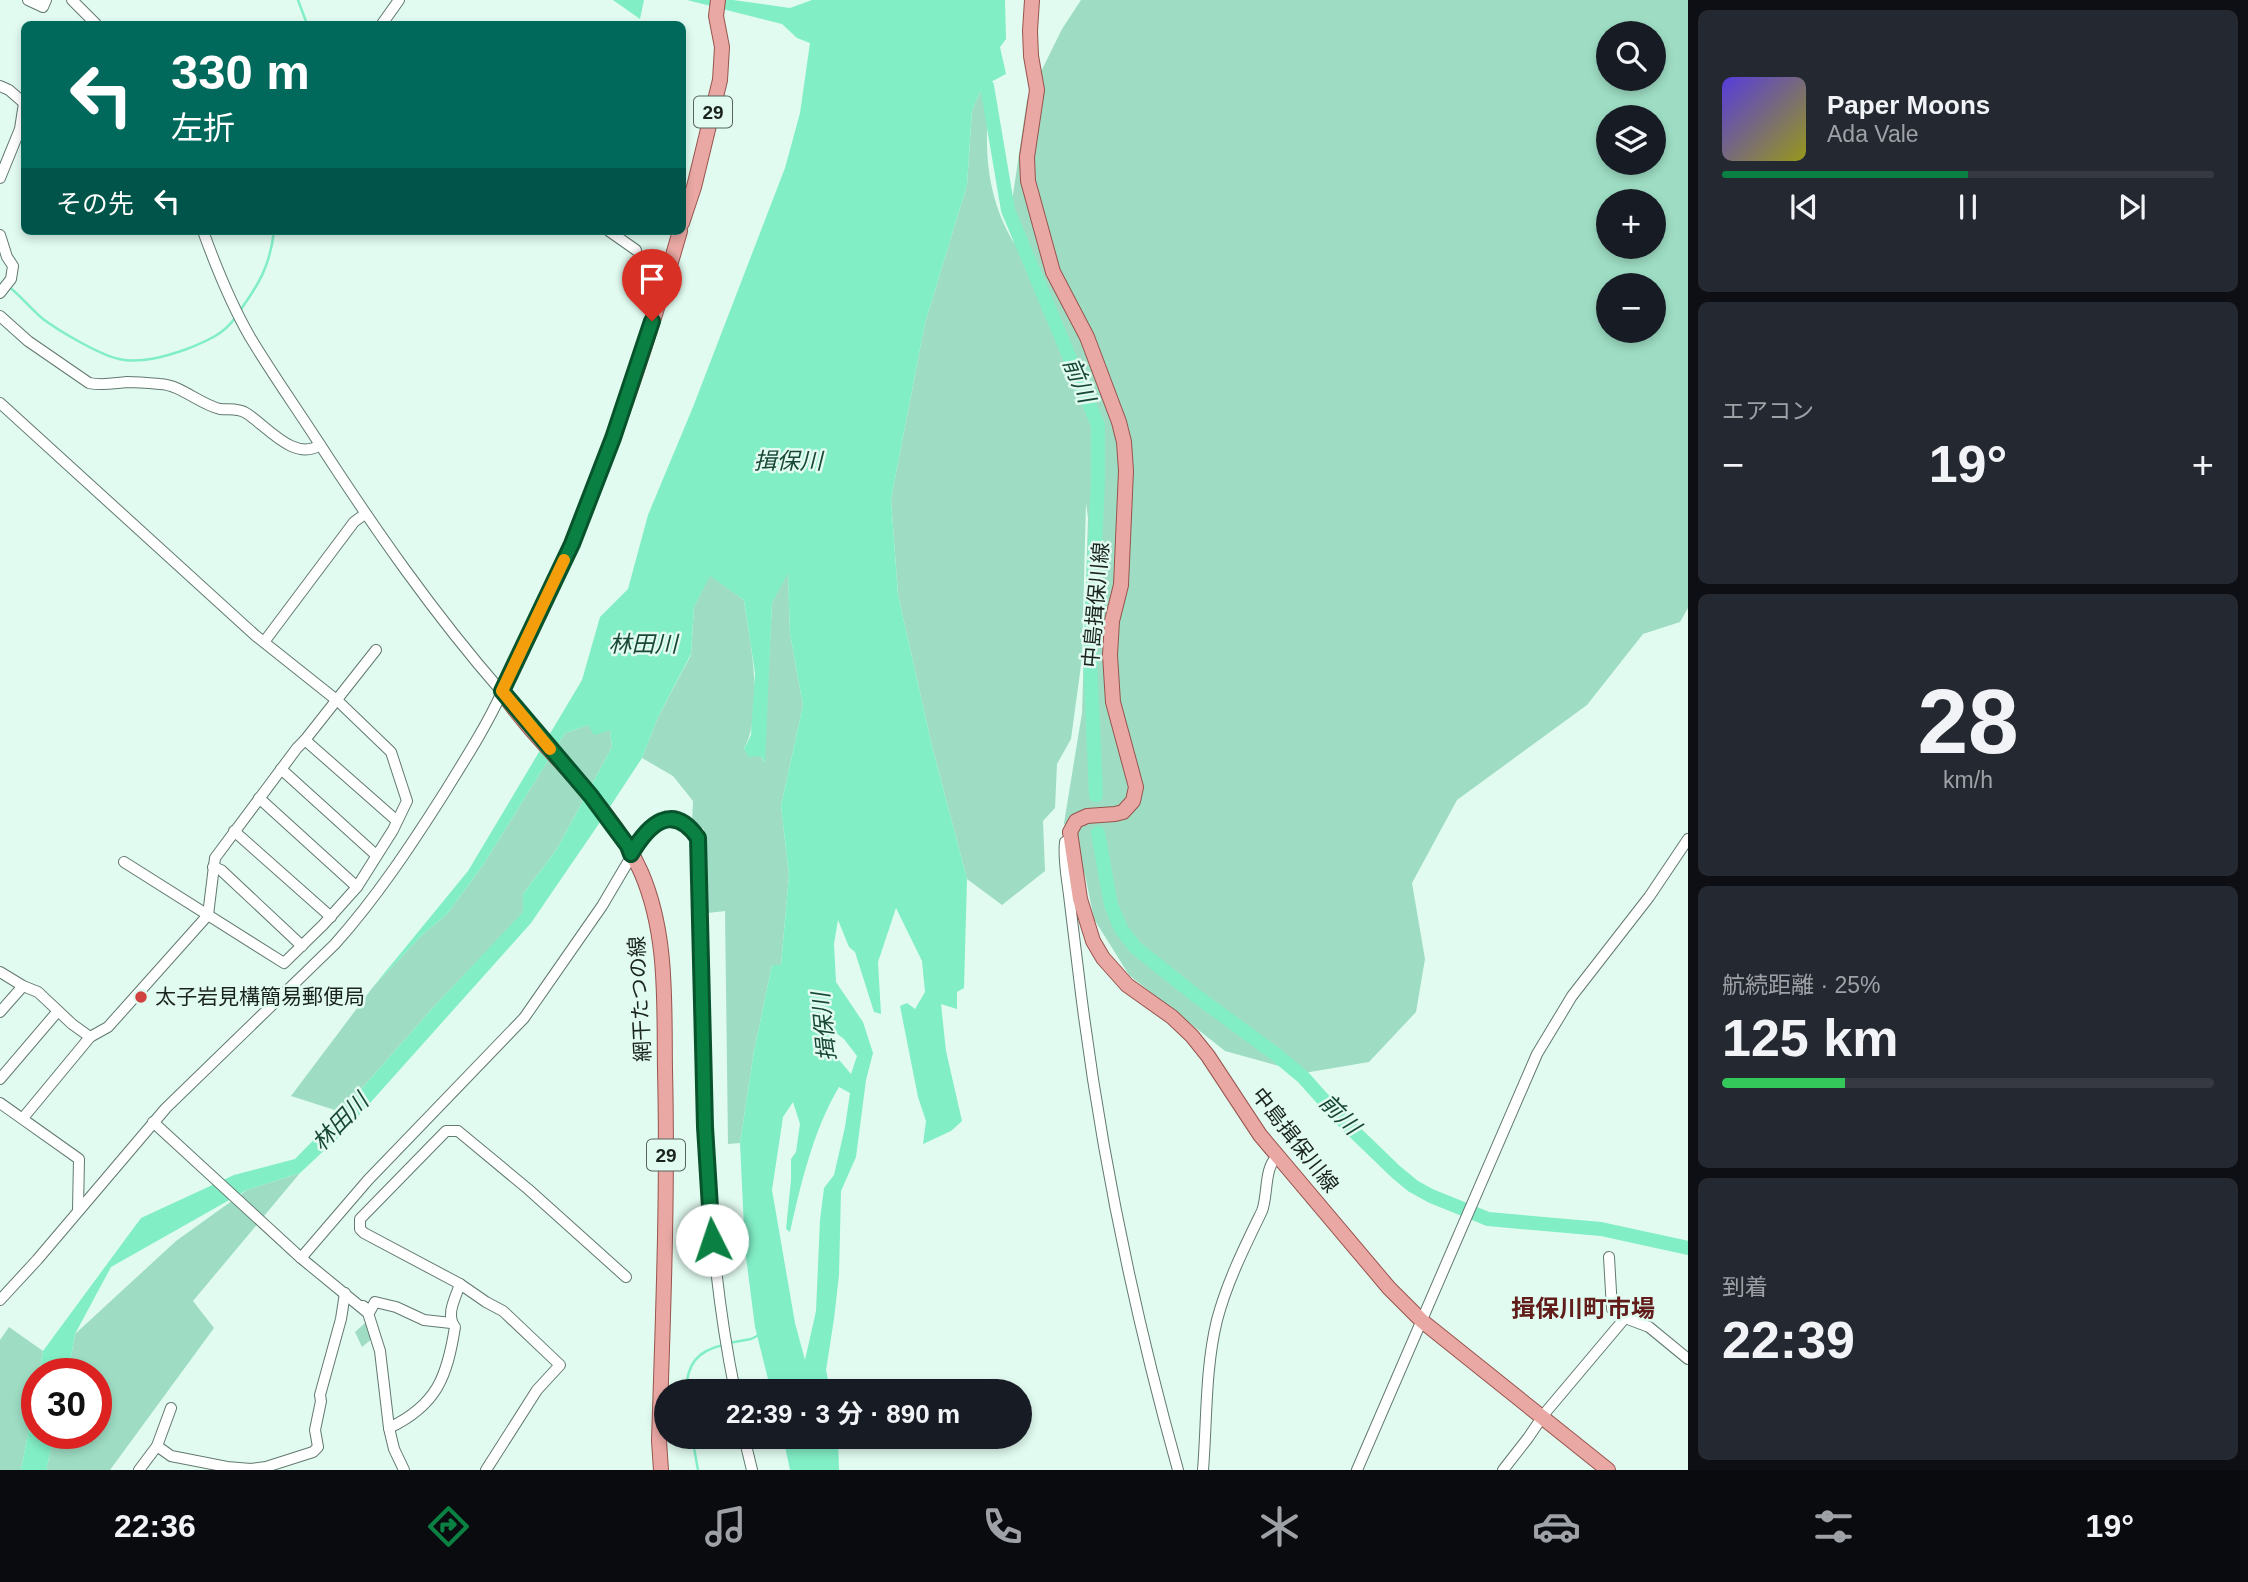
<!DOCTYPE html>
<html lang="ja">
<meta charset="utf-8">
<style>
:root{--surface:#171b24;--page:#242831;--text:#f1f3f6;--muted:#9ea1a6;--line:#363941;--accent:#0b8043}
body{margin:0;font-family:Arial,"Noto Sans JP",sans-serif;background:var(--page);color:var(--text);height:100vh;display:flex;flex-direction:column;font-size:26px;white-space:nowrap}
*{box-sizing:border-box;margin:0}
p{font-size:23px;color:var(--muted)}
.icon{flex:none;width:38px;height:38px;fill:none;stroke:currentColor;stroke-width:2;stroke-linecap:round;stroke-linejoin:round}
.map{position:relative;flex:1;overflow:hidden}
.drawer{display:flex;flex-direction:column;gap:10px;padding:10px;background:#0d0f14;width:560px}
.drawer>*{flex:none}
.guide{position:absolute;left:21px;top:21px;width:665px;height:214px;border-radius:10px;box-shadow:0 4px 10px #0003;background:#00695c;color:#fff;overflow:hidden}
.fabs{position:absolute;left:1596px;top:21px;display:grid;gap:14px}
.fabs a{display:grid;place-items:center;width:70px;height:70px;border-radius:50%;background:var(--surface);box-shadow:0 4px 10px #0003;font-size:35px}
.speed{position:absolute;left:21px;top:1358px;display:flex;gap:14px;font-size:35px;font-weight:700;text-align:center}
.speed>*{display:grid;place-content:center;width:91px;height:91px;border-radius:50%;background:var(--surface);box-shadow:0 4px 10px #0003;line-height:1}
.speed .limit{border:10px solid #d22;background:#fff;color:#111}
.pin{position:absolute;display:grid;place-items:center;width:60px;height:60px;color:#fff;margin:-72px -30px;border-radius:50% 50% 50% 0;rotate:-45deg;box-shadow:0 0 7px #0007}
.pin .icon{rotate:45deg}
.me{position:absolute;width:77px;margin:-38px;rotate:356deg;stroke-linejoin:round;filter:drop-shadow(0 0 5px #0008)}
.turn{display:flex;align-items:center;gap:24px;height:147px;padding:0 35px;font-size:32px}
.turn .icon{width:91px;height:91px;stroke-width:2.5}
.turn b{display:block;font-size:49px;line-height:60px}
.then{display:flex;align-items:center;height:66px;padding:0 35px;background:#0003;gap:14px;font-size:26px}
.big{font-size:52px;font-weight:700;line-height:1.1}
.drawer .tile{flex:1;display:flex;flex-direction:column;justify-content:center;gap:10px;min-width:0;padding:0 24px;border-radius:10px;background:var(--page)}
.drawer .dial{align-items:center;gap:0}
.dial b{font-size:91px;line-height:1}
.song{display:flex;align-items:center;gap:21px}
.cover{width:84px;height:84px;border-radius:10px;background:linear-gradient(135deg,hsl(250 70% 55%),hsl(60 70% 35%))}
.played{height:7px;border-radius:4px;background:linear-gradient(90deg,var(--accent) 50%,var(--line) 50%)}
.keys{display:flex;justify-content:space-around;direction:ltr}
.heat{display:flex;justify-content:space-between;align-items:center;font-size:38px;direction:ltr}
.charge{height:10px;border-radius:5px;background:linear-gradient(90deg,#34c759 25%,var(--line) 0)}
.trip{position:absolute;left:654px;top:1379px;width:378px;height:70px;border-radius:35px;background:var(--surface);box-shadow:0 4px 10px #0003;font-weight:700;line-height:70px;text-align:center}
.tabs{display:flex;height:112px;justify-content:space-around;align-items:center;background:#090b0e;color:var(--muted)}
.tabs .icon{width:49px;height:49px}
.tabs .current{color:var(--accent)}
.tabs b{font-size:32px;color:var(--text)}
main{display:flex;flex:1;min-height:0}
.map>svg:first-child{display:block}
.green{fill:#9eddc4;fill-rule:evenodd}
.water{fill:#81eec6;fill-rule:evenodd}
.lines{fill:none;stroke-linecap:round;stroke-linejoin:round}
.stream{stroke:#81eec6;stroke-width:2.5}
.river{stroke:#81eec6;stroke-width:14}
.minor-casing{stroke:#62796f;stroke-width:12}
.major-casing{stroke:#98544e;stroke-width:16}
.minor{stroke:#fff;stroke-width:10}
.major{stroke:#eaa8a4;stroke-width:14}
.route-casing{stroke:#07532c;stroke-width:18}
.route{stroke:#0b8043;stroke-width:12}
.slow{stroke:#f59e0b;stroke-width:12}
.poi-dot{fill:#d0413f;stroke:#e1fbf0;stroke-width:2.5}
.labels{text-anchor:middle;stroke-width:5;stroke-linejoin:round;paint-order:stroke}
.shield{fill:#e1fbf0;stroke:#56645e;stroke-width:2}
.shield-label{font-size:19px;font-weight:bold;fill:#1a231f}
.street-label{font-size:21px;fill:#1a231f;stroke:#e1fbf0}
.poi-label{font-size:21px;fill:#1a231f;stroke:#e1fbf0;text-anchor:start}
.water-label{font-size:23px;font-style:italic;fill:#194838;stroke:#e1fbf0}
.quarter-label{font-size:24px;font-weight:bold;fill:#621d1b;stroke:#e1fbf0}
</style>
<main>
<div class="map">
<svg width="1688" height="1470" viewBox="0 0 1688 1470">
<rect width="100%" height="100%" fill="#e1fbf0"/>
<g class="green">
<path d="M 1081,0 L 1688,0 L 1688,608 L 1680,622 L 1643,634 L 1587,705 L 1457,800 L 1412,883 L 1425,959 L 1416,1012 L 1369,1062 L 1304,1073 L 1225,1051 L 1129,975 L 1094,919 L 1085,875 L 1064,823 L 1082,713 L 1088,518 L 1086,503 L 1082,658 L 1071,739 L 1057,764 L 1055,808 L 1043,821 L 1045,871 L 1002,905 L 967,879 L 932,746 L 898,595 L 891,499 L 925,323 L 967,185 L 972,110 L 983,86 L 991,87 C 993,102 988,116 987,131 C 986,171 993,208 1014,243 L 1011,208 L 1027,100 L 1062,29 ZM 1608,33 L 1654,33 L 1654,79 L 1608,79 ZM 1608,117 L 1654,117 L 1654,163 L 1608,163 ZM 1608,201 L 1654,201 L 1654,247 L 1608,247 ZM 1608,285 L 1654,285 L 1654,331 L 1608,331 Z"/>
<path d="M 788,571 L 790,634 L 803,705 L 781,806 L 789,875 L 781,965 L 772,965 L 754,1051 L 740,1143 L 728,1144 L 725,911 L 708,913 L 704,829 L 692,823 L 693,801 L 673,776 L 642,758 L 658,717 L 691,655 L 694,607 L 710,575 L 744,600 C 750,644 765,708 744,749 L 761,756 L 764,762 L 772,603 Z"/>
<polygon points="588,725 610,730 612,747 557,849 523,894 524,912 430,1011 341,1112 291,1096 373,987 422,935 447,914 483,865 565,733"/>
<polygon points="300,1173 193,1301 214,1328 110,1470 46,1470 55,1433 96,1433 96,1374 68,1374 75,1334 176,1241 247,1190"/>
<polygon points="365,1323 368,1323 373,1338 362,1347 355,1332"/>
<polygon points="9,1327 43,1351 39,1374 37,1374 37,1388 21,1470 0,1470 0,1340"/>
</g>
<g class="water">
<polygon points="613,0 644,0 640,19"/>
<path d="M 687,0 L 733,0 L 790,8 L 812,0 L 1005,0 L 1006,39 L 1000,47 L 1006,74 L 983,86 L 972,110 L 967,185 L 925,323 L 891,499 L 898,595 L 932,746 L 967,879 L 964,988 L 957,992 L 957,1009 L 941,1004 L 946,1051 L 962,1121 L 951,1131 L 923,1144 L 926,1121 L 918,1097 L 900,1006 L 907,1003 L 915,1009 L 925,992 L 922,961 L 896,908 L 878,962 L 881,1014 L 874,1012 L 855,952 L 849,947 L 838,920 L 834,944 L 836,982 L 863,1022 L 873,1053 L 866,1080 L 856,1157 L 841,1191 L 839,1275 L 834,1319 L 826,1370 L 830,1391 L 771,1391 L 755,1327 L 745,1249 L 740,1143 L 754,1051 L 772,965 L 781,965 L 789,875 L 781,806 L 803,705 L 790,634 L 788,573 L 772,603 L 765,763 L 761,756 L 749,757 L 744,749 L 751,735 L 755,673 L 744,600 L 710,576 L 694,607 L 691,654 L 658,717 L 642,758 L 596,828 L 531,923 L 345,1131 L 300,1173 L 247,1190 L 111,1267 L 75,1334 L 68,1374 L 39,1374 L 43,1351 L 141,1218 L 234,1175 L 295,1159 L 341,1112 L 430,1011 L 523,912 L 523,894 L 557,849 L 612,747 L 610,730 L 594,735 L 588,725 L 565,733 L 483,865 L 447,914 L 422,935 L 373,987 L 468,871 L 582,680 L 600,617 L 628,589 L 648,515 L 693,407 L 785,168 L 800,113 L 810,43 L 797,38 L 782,24 ZM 832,1030 L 844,1039 L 857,1056 L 851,1074 L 835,1055 ZM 839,1087 L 850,1093 L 845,1127 L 834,1175 L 824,1188 L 820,1220 L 816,1311 L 805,1360 L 795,1323 L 772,1190 L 783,1117 L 793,1102 L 800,1124 L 796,1152 L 791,1159 L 791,1180 L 786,1229 L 790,1232 C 801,1183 813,1131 839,1087 Z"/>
<polygon points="37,1388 37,1433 55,1433 46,1470 21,1470"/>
<polygon points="783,1437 838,1437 839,1470 790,1470"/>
</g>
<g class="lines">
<g class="stream">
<polyline points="298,0 307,24"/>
<path d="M 8,286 C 21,296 31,309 43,319 C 59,331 100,355 119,359 C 141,364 167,356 187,349 C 206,341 223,335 235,318"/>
<path d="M 239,312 C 259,284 270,266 274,231"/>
<polyline points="729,1343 751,1339 759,1335"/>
<path d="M 686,1391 C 687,1364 697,1351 723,1345"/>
<polyline points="692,1437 698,1470"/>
</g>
<g class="river">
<polyline points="975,71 987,86 1008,210 1098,425 1098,481 1090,657 1096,795"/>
<polyline points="1098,833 1111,905 1121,929 1136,948 1195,995 1274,1053 1303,1077 1337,1115 1396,1172 1413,1186 1431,1196 1488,1219 1601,1229 1688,1248"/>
</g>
<g class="minor-casing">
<g id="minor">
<polyline points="28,0 43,7 46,0"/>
<polyline points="72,0 96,24"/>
<polyline points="382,24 399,0"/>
<polyline points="0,86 9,90 24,103 20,129 0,178"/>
<polyline points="609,231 636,250"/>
<polyline points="0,235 7,257 13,266 11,279 0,293"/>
<path d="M 0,316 L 28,341 L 89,383 C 103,386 114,383 127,382 C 138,382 149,383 160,384 C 181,385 199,404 220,409 C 229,410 238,408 246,413 C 267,426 294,462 320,445"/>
<polyline points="0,403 256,636 339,702 391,752 407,801 393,830 357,887 323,925 284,963 124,862"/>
<polyline points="264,642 354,522 365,514"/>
<polyline points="305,740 397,821"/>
<polyline points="281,769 376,855"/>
<polyline points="259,798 357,887"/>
<polyline points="234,831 331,917"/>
<path d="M 1070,840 L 1065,842 C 1063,859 1067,878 1069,895 C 1072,920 1075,944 1078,969 C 1098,1139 1132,1306 1178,1470"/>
<polyline points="213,867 221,870 302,946"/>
<polyline points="0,972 23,986 38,992 72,1024 90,1037"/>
<polyline points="0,1012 23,986"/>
<polyline points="0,1079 58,1011"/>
<polyline points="0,1103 79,1159 78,1210"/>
<polyline points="23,1118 90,1037 108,1027 208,915 215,858 297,748 305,740 376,650"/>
<polyline points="153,1122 301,1258 368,1313 380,1351 389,1428 394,1449 404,1470"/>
<polyline points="1609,1257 1612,1309 1625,1318 1649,1327 1688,1359"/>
<path d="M 301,1258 L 368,1180 L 524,1018 L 602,906 L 648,828 C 668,813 684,818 698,838 C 706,1023 697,1208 735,1391"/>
<path d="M 0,1300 L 37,1260 L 166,1108 L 335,944 C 376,898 410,847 443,795 C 464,761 486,727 502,692 C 433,613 374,528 317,440 C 295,406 271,372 250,337 C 231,304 216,267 203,231"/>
<polyline points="363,1306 370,1311 375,1302 396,1307 424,1320 451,1323"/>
<polyline points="171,1408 157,1446 171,1456 227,1467 251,1469 266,1467 313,1452 318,1447 315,1430 321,1401 320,1395 341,1319 345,1293"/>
<path d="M 389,1428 C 437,1405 447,1377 455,1327 C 445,1315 456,1297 460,1284"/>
<polyline points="744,1437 752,1470"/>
<polyline points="139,1470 157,1446"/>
<polyline points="486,1470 537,1390 560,1365 503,1311 486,1302 460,1284 364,1233 360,1229 360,1219 446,1131 458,1131 528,1189 626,1277"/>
<path d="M 1203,1470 C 1207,1421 1205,1369 1217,1320 C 1227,1282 1245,1246 1262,1211 C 1268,1196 1264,1167 1277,1157"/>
<polyline points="1357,1470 1537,1054 1572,996 1649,897 1688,839"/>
<polyline points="1503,1470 1528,1438 1545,1413 1625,1318"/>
</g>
</g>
<g class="major-casing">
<g id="major">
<polyline points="1032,0 1030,31 1031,56 1037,90 1027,157 1028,181 1053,272 1087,337 1119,422 1124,442 1126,471 1121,585 1112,621 1110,655 1113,702 1136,787 1133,801 1123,812 1115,814 1087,816 1076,821 1070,832 1080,899 1093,941 1103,958 1127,985 1172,1017 1192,1036 1208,1056 1260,1135 1389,1288 1422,1321 1608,1470"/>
<polyline points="682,223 694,187 720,80 722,47 716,16 718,0"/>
<path d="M 661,1470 L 659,1441 C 663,1317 668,1193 665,1070 C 664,1003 668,934 641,872 C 610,801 544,754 502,692 C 525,642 551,593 572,542 C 615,441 650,336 680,231"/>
</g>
</g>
<use href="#minor" class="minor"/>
<use href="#major" class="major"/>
</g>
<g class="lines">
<g class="route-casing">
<path id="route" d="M 652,321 L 613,438 L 572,544 L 502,691 L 591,796 L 628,846 L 631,854 C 648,825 672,801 698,838 L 705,1127 L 712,1240"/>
</g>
<use href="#route" class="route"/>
<polyline class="slow" points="550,749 502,691 564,560"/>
</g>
<circle class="poi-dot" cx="141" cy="997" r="7"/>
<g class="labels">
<g class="shield">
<rect x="694" y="96.5" width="38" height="31" rx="5"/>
<rect x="647" y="1139.5" width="38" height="31" rx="5"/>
</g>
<g class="shield-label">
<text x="713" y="119">29</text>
<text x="666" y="1162">29</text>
</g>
<g class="street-label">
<text transform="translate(1096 605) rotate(-85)" y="7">中島揖保川線</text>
<text transform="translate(640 999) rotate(-93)" y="7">網干たつの線</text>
<text transform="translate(1295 1140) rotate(52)" y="7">中島揖保川線</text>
</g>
<g class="poi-label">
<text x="155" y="1004">太子岩見構簡易郵便局</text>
</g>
<g class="water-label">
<text transform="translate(1079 380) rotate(67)" y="8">前川</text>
<text x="788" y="469">揖保川</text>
<text x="643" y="652">林田川</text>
<text transform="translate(824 1027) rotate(-96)" y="8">揖保川</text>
<text transform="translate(1340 1114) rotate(45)" y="8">前川</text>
<text transform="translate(340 1122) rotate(-46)" y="8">林田川</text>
</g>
<g class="quarter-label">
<text x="1583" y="1317">揖保川町市場</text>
</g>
</g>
</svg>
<div class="fabs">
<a><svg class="icon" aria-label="search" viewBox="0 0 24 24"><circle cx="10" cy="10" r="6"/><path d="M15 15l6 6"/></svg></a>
<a><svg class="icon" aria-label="layers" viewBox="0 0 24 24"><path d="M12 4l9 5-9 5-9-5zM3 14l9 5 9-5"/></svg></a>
<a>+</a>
<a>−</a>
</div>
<div class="speed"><div class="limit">30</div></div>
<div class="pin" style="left:652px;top:321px;background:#d93025"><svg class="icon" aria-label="arrive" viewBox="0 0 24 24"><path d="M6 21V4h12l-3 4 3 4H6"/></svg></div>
<svg class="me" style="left:712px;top:1240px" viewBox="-20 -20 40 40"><circle r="19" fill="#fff"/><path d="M0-13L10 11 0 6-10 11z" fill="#0b8043"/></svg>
<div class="trip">22:39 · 3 分 · 890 m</div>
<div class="guide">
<div class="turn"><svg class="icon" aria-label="left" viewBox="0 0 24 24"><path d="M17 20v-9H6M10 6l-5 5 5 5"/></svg><div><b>330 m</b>左折</div></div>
<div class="then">その先<svg class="icon" aria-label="left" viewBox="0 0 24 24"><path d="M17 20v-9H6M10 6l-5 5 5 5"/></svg></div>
</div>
</div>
<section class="drawer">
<div class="tile">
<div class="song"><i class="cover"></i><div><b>Paper Moons</b><p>Ada Vale</p></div></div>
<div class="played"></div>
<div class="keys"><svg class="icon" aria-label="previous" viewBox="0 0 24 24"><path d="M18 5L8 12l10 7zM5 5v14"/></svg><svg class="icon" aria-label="pause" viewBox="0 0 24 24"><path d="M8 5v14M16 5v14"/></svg><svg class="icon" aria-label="next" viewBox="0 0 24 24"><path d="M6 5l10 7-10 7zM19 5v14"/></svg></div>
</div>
<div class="tile"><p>エアコン</p>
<div class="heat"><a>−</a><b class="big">19°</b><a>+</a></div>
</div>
<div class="tile dial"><b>28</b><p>km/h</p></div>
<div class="tile"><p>航続距離 · 25%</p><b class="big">125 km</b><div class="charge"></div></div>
<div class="tile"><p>到着</p><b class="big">22:39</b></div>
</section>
</main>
<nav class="tabs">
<b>22:36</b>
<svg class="icon current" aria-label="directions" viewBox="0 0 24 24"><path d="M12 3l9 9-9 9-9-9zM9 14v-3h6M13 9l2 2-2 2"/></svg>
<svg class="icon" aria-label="music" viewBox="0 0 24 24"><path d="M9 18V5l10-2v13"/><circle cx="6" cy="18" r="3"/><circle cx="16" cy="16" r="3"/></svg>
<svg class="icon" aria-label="phone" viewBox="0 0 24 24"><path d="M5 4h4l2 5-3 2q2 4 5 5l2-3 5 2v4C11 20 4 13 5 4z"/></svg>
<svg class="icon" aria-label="climate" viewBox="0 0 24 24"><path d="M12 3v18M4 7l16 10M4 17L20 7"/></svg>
<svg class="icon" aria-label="car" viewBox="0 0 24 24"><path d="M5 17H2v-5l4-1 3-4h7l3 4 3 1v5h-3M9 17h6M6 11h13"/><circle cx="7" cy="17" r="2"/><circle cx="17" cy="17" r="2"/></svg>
<svg class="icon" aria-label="filters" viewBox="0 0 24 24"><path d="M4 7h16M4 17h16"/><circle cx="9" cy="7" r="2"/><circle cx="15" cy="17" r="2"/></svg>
<b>19°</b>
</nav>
